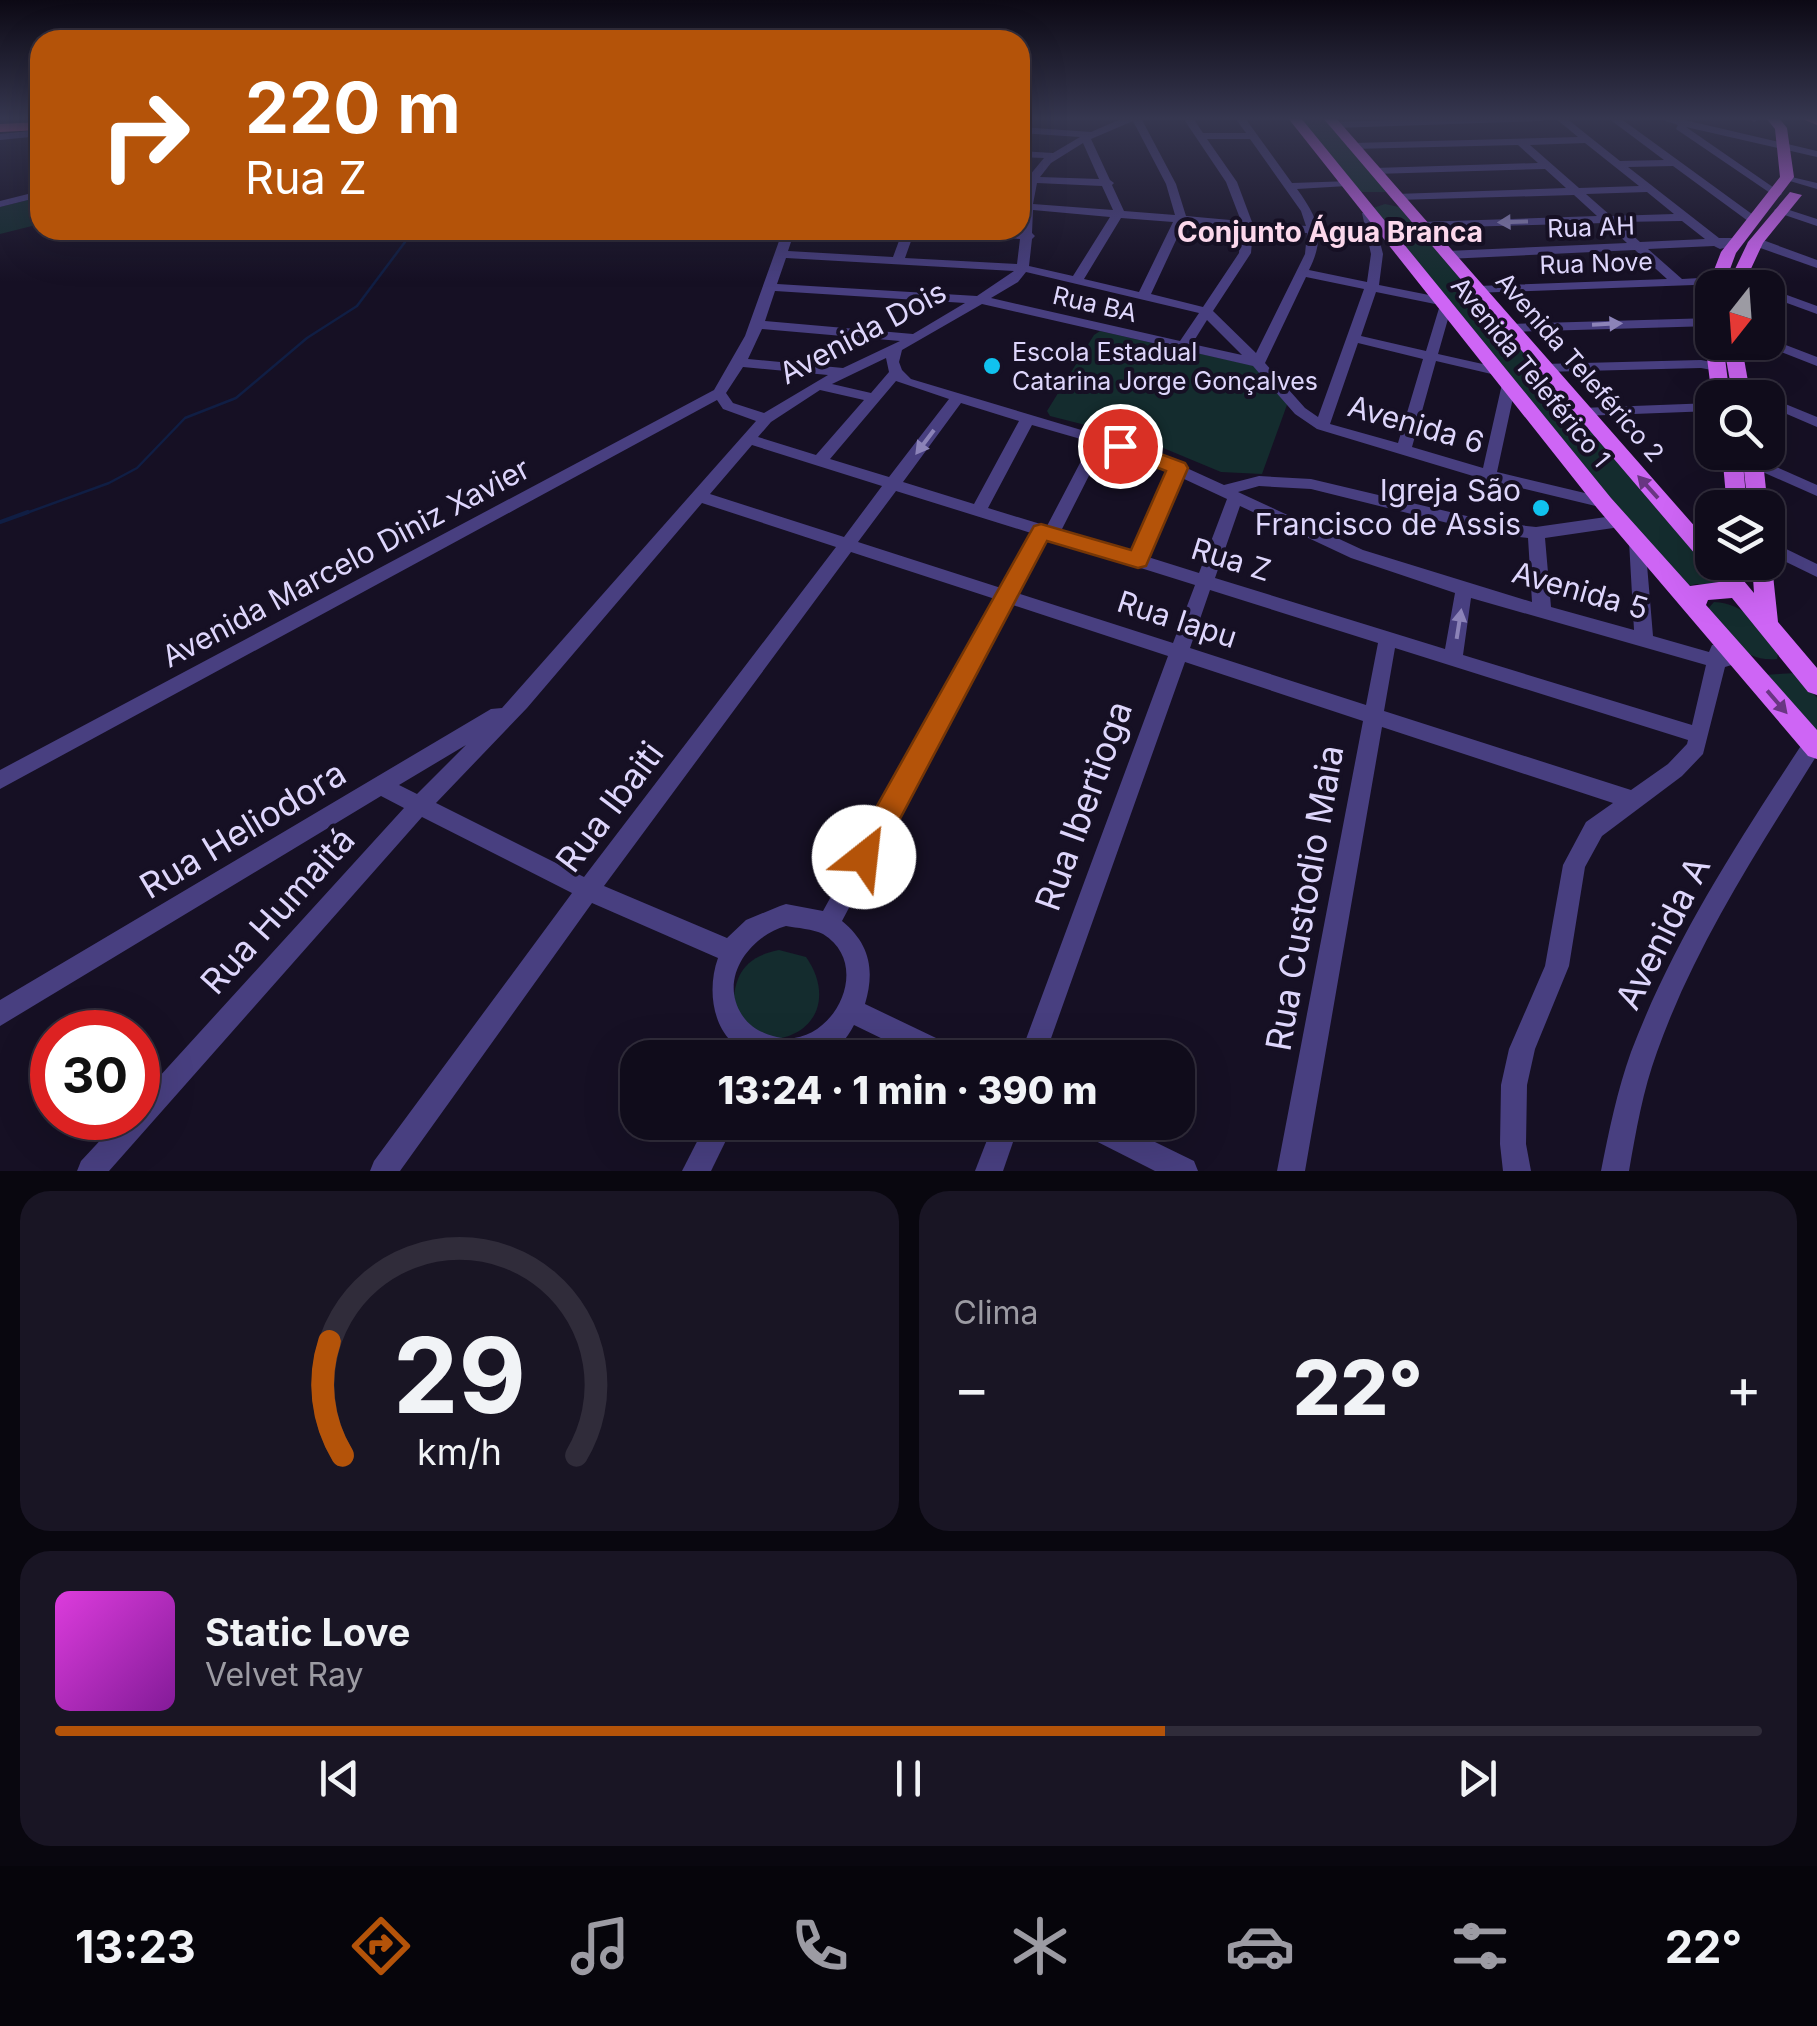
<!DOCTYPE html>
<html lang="pt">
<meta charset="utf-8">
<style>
:root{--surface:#100c1b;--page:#191524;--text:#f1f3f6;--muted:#9c9ba3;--line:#302c3a;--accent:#b45309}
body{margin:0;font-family:Inter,sans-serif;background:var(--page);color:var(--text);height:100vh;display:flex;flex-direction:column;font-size:38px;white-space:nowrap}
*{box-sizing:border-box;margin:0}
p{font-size:32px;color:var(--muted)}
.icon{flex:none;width:55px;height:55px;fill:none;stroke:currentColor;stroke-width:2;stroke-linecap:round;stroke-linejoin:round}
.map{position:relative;height:1171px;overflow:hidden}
.sheet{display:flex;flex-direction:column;gap:20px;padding:20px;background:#09070f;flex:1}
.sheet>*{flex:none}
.hud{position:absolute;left:30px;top:30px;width:1000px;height:210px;border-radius:30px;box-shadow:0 10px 40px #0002,0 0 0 2px var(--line);background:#b45309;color:#fff;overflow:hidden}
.needle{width:65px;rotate:197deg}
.controls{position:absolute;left:1695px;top:270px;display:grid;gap:20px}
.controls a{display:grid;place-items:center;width:90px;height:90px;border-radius:20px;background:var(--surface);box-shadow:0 10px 40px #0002,0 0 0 2px var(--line);font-size:50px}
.speed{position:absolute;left:30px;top:1010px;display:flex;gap:20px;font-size:50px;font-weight:700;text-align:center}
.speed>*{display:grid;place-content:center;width:130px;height:130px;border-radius:50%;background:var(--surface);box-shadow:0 10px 40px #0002,0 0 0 2px var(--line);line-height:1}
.speed .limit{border:15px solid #d22;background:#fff;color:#111}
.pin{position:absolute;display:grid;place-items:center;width:85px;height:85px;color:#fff;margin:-42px;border:5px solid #fff;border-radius:50%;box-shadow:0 2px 10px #0007}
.me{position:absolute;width:110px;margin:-55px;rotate:29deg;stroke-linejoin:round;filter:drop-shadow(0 0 8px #0008)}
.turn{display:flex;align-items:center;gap:35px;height:210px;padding:0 50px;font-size:45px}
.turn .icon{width:130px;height:130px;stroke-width:2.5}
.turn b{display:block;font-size:70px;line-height:85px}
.big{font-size:75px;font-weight:800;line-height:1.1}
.sheet .card{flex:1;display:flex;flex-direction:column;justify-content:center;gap:15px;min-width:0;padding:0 35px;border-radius:30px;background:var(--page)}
.sheet .dial{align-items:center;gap:0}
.dial svg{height:260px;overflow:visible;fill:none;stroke:var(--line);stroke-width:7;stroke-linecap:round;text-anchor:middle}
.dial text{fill:var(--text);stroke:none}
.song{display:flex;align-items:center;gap:30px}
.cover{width:120px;height:120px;border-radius:15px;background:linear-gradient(135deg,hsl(300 70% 55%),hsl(290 70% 35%))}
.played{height:10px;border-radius:5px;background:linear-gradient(90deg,var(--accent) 65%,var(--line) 65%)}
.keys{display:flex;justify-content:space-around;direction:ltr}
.heat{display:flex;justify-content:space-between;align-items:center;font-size:55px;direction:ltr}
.sheet .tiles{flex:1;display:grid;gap:20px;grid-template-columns:1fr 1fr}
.card:last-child{grid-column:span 2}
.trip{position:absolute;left:620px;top:1040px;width:575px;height:100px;border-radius:30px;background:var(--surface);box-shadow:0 10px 40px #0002,0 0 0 2px var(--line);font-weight:800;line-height:100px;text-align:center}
.tab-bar{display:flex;height:160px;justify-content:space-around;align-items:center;background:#06050b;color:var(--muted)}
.tab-bar .icon{width:70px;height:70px}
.tab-bar .selected{color:var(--accent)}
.tab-bar b{font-size:45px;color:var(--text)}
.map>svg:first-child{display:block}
.green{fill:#142c2e}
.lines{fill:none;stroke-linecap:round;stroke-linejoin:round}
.stream-far1{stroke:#101e44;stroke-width:2.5}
.stream{stroke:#101e44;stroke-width:4}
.minor{fill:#483f80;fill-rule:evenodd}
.major{fill:#ce65f5;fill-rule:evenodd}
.highway{fill:#f45a94;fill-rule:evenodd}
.oneway{fill:#8c83b8}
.oneway2{fill:#693682}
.route{fill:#b45309;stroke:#753606;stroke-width:2.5}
.poi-dot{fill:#10c2ef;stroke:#161024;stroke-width:4}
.labels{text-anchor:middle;stroke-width:8;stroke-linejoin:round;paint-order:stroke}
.far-street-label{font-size:25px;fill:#ded6fc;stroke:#161024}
.far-poi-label{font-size:25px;fill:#ded6fc;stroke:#161024;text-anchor:start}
.far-neighbourhood-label{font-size:28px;font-weight:bold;fill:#fcd8ec;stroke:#161024}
.street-label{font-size:30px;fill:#ded6fc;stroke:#161024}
.poi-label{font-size:30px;fill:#ded6fc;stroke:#161024;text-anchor:end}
.near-street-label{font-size:35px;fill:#ded6fc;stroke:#161024}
</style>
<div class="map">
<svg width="1817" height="1171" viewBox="0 0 1817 1171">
<rect width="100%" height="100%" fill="#161024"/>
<g class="green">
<polygon points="1297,118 1326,118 1387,192 1360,192"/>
<polygon points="40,197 40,224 0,234 0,207"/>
<polygon points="1385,204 1399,207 1722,585 1696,584 1682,588 1370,209"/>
<polygon points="1100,331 1259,367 1288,402 1262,474 1221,472 1144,440 1050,416 1047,411 1094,335"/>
<path d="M 1714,602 C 1746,604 1759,625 1779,649 L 1777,659 C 1741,662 1728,636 1706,611 Z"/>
<polygon points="1796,673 1817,698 1817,736 1762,675"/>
<path d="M 779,950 L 806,957 C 834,997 816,1039 765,1040 L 733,1013 C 733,978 742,957 779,950 Z"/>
</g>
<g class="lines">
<polyline class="stream-far1" points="21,515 109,483 137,468 185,418 236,398 307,338 357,306 405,242 405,230"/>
<polyline class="stream" points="0,522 28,512"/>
<g class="minor">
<path d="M 1123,118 L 1141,118 L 1176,184 L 1186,216 L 1241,221 L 1226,182 L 1183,118 L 1193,118 L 1203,133 L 1246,133 L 1235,118 L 1245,118 L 1292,183 L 1351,181 L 1351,185 L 1347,186 L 1297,189 C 1318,218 1326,236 1309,270 L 1367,282 L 1371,254 L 1362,213 L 1372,211 L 1383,254 L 1379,285 L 1449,299 L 1452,305 L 1438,354 L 1505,369 L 1507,372 L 1500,376 L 1436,361 L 1412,447 L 1483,468 L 1502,384 L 1509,380 L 1514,381 L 1516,384 L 1497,472 L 1610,499 L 1612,503 L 1610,507 L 1604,508 L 1483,479 L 1317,429 L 1295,414 L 1253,366 L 982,304 L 902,350 L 899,362 L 902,370 L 911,379 L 1145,449 L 1224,485 L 1259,476 L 1311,479 L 1492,522 L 1536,527 L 1620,515 L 1626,517 L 1628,521 L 1626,525 L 1620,527 L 1545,538 L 1551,607 L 1634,630 L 1629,541 L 1637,535 L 1645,541 L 1653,636 L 1709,652 L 1712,645 L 1726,645 L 1728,651 L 1738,649 L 1745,651 L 1747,656 L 1745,661 L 1725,667 L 1703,754 L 1682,776 L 1602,836 L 1585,867 L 1569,966 L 1535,1049 L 1527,1085 L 1526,1144 L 1531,1171 L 1503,1171 L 1500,1144 L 1501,1085 L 1509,1049 L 1545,966 L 1563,865 L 1586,822 L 1613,803 L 1382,727 L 1305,1171 L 1277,1171 L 1363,721 L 1185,662 L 1044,1058 L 1019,1058 L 1168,656 L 1010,604 L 842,921 C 870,944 875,970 865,1004 L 959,1049 L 962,1058 L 922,1058 L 854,1025 C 838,1056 820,1058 789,1058 C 778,1058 767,1059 757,1056 C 714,1045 705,994 718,958 L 592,903 L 400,1171 L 370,1171 L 374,1161 L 572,893 L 422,817 L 109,1171 L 77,1171 L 81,1161 L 121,1118 L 138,1118 L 138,1100 L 404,808 L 381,796 L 0,1026 L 0,1000 L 491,709 L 502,708 L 756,421 L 723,409 L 717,400 L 0,789 L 0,770 L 714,390 L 745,336 L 783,230 L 795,230 L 788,251 L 893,257 L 903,230 L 915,230 L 905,258 L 1017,264 L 1020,239 L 930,233 L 924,230 L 1020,232 L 1020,203 L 1022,203 L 1026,183 L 1020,182 L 1020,176 L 1029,176 L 1044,158 L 1020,157 L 1020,151 L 1053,153 L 1080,137 L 1020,133 L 1020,127 L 1091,132 ZM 1133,121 L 1166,184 L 1175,215 L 1124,211 L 1112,185 L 1114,183 L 1110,180 L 1091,139 ZM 1207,139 L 1250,139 L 1301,211 L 1306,226 L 1252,222 L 1237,182 ZM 1083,143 L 1099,179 L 1040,177 L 1051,163 ZM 1037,183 L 1102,186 L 1113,210 L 1033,204 ZM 1033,210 L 1110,217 L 1073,276 L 1029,266 L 1032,239 L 1035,236 L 1032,233 ZM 1121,218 L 1173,222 L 1139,292 L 1084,279 ZM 1184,223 L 1241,228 L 1239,253 L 1203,307 L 1151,294 ZM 1253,229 L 1307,233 L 1305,254 L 1256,353 L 1213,311 L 1251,253 ZM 786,258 L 1014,271 L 977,296 L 777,284 ZM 1026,272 L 1199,313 L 1180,341 L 991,298 L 1018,282 ZM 1306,277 L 1364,289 L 1318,417 L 1305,408 L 1265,363 ZM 775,291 L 965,303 L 913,334 L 765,321 ZM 1376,292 L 1440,305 L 1426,351 L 1361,336 ZM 1207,320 L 1242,355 L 1192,344 ZM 762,329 L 900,341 L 843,368 L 748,359 ZM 1358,343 L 1423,359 L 1398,443 L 1330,424 ZM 886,358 L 889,372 L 871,393 L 832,384 ZM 743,367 L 828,375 L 764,413 L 733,403 L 726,393 ZM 896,381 L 949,399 L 889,477 L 830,459 ZM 820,390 L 864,400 L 816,455 L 758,437 L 771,422 ZM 961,403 L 1019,421 L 974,504 L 903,482 ZM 1032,425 L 1091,442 L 1047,526 L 988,508 ZM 752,445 L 882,486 L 844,537 L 710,494 ZM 1104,446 L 1135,455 L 1169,472 L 1133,553 L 1061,531 ZM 1182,478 L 1227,499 L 1199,573 L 1148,557 ZM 1259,486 L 1311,489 L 1492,534 L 1528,538 L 1532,602 L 1363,550 L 1238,492 ZM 896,491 L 1031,533 L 1001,588 L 858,542 ZM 702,503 L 836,547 L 584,877 L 436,803 L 527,708 ZM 1240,506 L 1351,558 L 1455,593 L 1445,649 L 1215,578 ZM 1045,538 L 1195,585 L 1173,643 L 1017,593 ZM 851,552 L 995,599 L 823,911 L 786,904 L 780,906 L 746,920 L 727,938 L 604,886 ZM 1210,590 L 1378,643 L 1366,705 L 1190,648 ZM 1471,598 L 1706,665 L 1692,725 L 1463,655 ZM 1395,648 L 1688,740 L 1687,744 L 1668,764 L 1631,790 L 1384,711 ZM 466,745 L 417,794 L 399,785 ZM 786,926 C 797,928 813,929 823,934 C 877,967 828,1054 773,1036 C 760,1032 750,1027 742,1015 C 718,978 750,936 786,926 Z"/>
<polygon points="1447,118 1547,118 1542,121 1335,128 1330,125 1335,122"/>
<path d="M 1555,118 L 1566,118 L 1620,161 L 1664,160 L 1608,118 L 1620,118 L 1756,217 L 1756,221 L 1748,221 L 1673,166 L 1628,167 L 1719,238 L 1741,238 L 1741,244 L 1720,249 L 1714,246 L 1648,249 L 1682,279 L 1717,277 L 1723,281 L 1721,284 L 1474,293 L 1474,287 L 1478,286 L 1667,279 L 1635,250 L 1447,259 L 1441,255 L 1447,251 L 1627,243 L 1605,223 L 1420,228 L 1414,225 L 1420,222 L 1597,216 L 1574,195 L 1396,200 L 1390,197 L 1396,194 L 1566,188 L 1545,169 L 1374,174 L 1369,171 L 1374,168 L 1538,163 L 1518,145 L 1352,149 L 1347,146 L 1352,143 L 1578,137 ZM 1585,143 L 1639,186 L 1579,188 L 1530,145 ZM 1647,192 L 1674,214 L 1611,216 L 1586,194 ZM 1682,221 L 1705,239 L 1640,242 L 1618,222 Z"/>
<polygon points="1657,118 1676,118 1817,151 1817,157 1686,127 1780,192 1782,194 1776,197 1676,129 1678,125"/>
<polygon points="1748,118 1758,118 1759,119 1754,122"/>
<polygon points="40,130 40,136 0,140 0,134"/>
<polygon points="1783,175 1817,183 1817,189 1783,179"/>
<polygon points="40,191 40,197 0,207 0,201"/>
<polygon points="1780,207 1817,219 1817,226 1776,212 1774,210"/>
<polygon points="1752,239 1760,239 1817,260 1817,268 1752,245"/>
<path d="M 1737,276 L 1760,285 L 1762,288 C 1750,288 1739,289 1731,280 Z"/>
<polygon points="1768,288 1817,306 1817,314 1768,296"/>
<polygon points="1712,318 1712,326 1510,332 1503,328 1510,324"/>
<polygon points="1768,338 1817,357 1817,366 1763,345 1762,342 1768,342"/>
<polygon points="1701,360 1722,364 1724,367 1717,371 1701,368 1543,372 1536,368 1543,364"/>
<polygon points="1768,397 1817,417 1817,427 1768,406 1768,398 1765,398"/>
<polygon points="1712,403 1712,411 1581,416 1574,412 1581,408"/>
<polygon points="1754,457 1817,485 1817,496 1749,466 1746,462 1749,458"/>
<polygon points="1768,540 1817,564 1817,577 1768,553"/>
<path d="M 1813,736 L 1817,737 L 1817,755 C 1758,850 1695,945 1657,1052 C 1643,1090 1636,1131 1629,1171 L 1601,1171 C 1609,1131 1617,1091 1631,1052 C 1674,939 1740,839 1806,738 Z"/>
<polygon points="707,1122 735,1122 711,1171 682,1171"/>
<polygon points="994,1122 1020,1122 1003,1171 975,1171"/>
<polygon points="1072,1122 1114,1122 1194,1161 1198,1171 1155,1171 1076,1131"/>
</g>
<g class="major">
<polygon points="1288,118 1301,118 1611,498 1690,586 1719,582 1323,118 1336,118 1712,546 1712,562 1728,562 1754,593 1752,562 1768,562 1768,555 1771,556 1778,622 1817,668 1817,695 1808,692 1732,598 1708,600 1706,605 1817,730 1817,759 1808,756 1597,508"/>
<polygon points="1766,118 1779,118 1787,128 1794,177 1736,253 1723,288 1712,288 1712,292 1709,291 1707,288 1721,252 1780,177 1775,129"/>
<polygon points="1790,192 1802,195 1763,243 1742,288 1726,288 1748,242"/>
<polygon points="1712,296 1712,332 1703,327 1704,301"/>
<polygon points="1712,337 1712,342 1723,342 1730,398 1712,398 1705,342"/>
<polygon points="1723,342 1741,342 1751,398 1733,398"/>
<polygon points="1722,452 1742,452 1747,508 1727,508"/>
<polygon points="1742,452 1762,452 1768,508 1768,510 1748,508"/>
</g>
<g class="highway">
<polygon points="1800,118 1817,118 1817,125"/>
<polygon points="40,122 40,130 0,132 0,124"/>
</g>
</g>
<defs><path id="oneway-solid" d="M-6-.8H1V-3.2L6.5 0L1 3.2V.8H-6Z" transform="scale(2.5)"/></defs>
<g class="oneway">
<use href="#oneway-solid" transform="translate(1513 222) rotate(178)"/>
<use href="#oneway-solid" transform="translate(1607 324) rotate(-3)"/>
<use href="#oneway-solid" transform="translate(925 442) rotate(127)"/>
<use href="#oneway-solid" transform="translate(1459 624) rotate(-81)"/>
</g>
<g class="oneway2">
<use href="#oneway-solid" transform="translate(1648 487) rotate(-132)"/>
<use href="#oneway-solid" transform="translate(1777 702) rotate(49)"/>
</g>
<linearGradient id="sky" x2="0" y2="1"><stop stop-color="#0c0914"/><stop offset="0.42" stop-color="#363750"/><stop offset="1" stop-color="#363750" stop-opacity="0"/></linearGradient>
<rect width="1817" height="282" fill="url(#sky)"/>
<polygon class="route" points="1120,439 1185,463 1188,468 1146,566 1138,568 1047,541 875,866 864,870 854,866 850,857 854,847 1034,526 1041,524 1131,550 1166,471 1113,450 1110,446"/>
<g class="poi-dot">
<circle cx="992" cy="366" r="10"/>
<circle cx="1541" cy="508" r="10"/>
</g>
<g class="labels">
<g class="far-street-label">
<text transform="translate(1591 227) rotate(-2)" y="9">Rua AH</text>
<text transform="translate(1596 263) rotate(-2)" y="9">Rua Nove</text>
<text transform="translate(1095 304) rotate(13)" y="9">Rua BA</text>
<text transform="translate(1580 367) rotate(49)" y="9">Avenida Teleférico 2</text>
<text transform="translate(1531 372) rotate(51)" y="9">Avenida Teleférico 1</text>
</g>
<g class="far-poi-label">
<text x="1012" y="361">Escola Estadual<tspan x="1012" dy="29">Catarina Jorge Gonçalves</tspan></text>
</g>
<g class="far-neighbourhood-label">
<text x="1330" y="242">Conjunto Água Branca</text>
</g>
<g class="street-label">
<text transform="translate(863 333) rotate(-28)" y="10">Avenida Dois</text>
<text transform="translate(1416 425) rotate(16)" y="10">Avenida 6</text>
<text transform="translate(1231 560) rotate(17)" y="10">Rua Z</text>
<text transform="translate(346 563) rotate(-28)" y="10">Avenida Marcelo Diniz Xavier</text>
<text transform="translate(1580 591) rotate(16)" y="10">Avenida 5</text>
<text transform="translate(1177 620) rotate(18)" y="10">Rua Iapu</text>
</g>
<g class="poi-label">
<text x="1521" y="501">Igreja São<tspan x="1521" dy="34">Francisco de Assis</tspan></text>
</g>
<g class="near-street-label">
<text transform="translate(1084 806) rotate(-70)" y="12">Rua Ibertioga</text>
<text transform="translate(610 807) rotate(-53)" y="12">Rua Ibaiti</text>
<text transform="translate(243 830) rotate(-31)" y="12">Rua Heliodora</text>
<text transform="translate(1305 898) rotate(-80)" y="12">Rua Custodio Maia</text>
<text transform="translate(278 911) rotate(-48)" y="12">Rua Humaitá</text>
<text transform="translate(1663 933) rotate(-63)" y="12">Avenida A</text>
</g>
</g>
</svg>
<div class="controls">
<a><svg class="needle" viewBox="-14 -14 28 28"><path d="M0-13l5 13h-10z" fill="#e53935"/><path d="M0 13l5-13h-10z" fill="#9c9ba3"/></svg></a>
<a><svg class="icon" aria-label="search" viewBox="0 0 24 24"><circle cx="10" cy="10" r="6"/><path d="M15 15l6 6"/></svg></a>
<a><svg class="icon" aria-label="layers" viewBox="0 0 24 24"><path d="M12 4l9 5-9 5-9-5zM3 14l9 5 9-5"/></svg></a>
</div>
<div class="speed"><div class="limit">30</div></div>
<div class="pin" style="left:1120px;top:446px;background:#d93025"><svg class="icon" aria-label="arrive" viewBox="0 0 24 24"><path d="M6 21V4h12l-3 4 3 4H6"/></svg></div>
<svg class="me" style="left:864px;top:857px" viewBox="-20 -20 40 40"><circle r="19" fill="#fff"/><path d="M0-13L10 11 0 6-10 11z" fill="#b45309"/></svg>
<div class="trip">13:24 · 1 min · 390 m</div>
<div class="hud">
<div class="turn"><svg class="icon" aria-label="right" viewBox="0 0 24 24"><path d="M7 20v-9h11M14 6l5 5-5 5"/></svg><div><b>220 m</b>Rua Z</div></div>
</div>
</div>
<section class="sheet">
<div class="tiles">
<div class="card dial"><svg viewBox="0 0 100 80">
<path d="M14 69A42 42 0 1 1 86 69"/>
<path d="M14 69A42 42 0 0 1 10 34" stroke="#b45309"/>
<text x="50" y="56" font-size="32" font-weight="700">29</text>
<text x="50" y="72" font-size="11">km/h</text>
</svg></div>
<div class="card"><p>Clima</p>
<div class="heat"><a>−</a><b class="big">22°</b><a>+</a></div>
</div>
<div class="card">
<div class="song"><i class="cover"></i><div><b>Static Love</b><p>Velvet Ray</p></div></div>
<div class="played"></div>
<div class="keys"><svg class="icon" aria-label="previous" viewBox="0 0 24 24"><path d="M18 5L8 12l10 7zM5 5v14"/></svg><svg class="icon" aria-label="pause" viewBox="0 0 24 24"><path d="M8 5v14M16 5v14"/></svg><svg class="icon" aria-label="next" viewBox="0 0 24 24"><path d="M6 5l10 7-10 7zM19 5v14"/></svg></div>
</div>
</div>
</section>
<nav class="tab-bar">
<b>13:23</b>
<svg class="icon selected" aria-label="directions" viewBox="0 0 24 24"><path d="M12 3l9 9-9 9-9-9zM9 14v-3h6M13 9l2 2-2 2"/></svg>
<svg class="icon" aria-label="music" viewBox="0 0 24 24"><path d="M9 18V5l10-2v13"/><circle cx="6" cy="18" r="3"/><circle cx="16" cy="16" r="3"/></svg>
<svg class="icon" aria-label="phone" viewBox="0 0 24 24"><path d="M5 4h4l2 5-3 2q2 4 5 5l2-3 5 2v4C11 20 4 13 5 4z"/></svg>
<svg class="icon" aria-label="climate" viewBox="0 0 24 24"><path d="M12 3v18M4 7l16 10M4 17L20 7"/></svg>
<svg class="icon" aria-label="car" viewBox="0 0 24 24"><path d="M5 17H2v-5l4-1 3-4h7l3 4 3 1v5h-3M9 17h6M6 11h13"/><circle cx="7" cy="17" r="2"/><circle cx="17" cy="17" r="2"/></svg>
<svg class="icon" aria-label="filters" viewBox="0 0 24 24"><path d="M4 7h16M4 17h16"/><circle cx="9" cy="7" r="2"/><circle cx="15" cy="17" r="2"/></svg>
<b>22°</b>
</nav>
